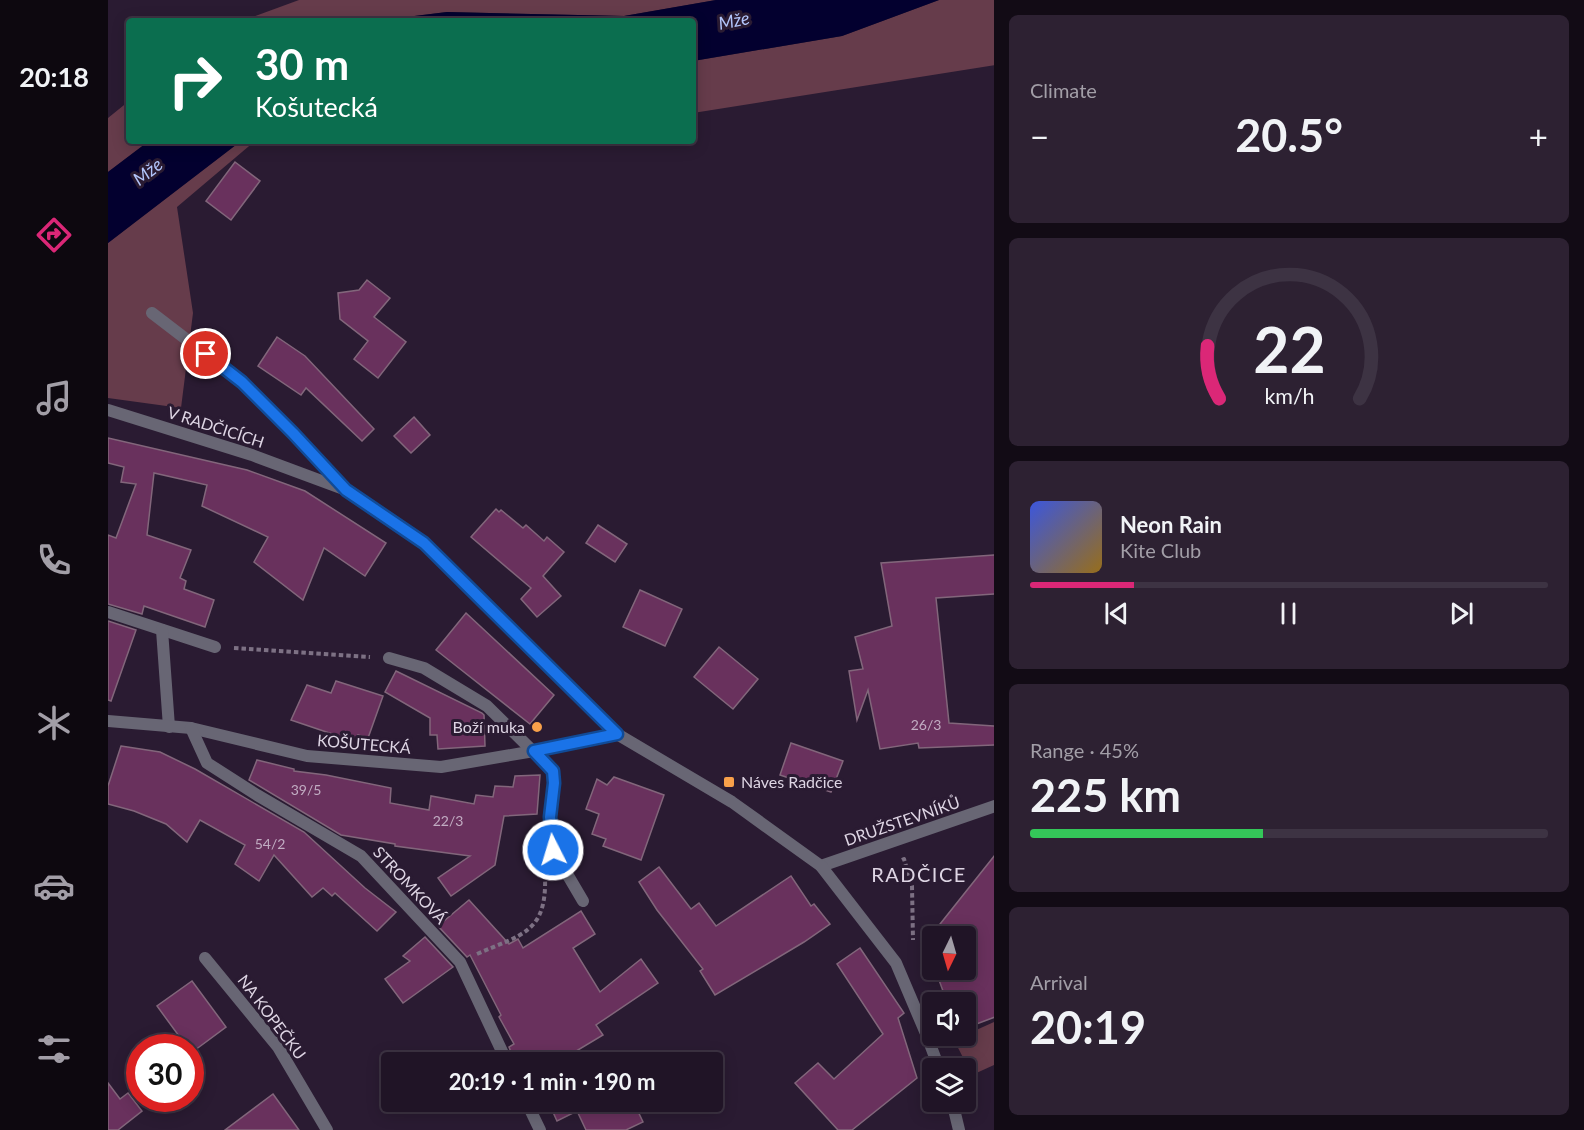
<!DOCTYPE html>
<meta charset="utf-8">
<style>
:root{--surface:#201426;--page:#2d2132;--text:#f1f3f6;--muted:#a29ea7;--line:#3d3343;--accent:#db2777}
body{margin:0;font-family:Lato,sans-serif;background:var(--page);color:var(--text);height:100vh;display:flex;flex-direction:column;font-size:22px;white-space:nowrap}
*{box-sizing:border-box;margin:0}
p{font-size:20px;color:var(--muted)}
.icon{flex:none;width:33px;height:33px;fill:none;stroke:currentColor;stroke-width:2;stroke-linecap:round;stroke-linejoin:round}
.map{position:relative;flex:1;overflow:hidden}
.drawer{display:flex;flex-direction:column;gap:15px;padding:15px;background:#120b15;width:590px}
.drawer>*{flex:none}
.banner{position:absolute;left:18px;top:18px;width:570px;height:126px;border-radius:6px;box-shadow:0 3px 15px #0003,0 0 0 2px var(--line);background:#0b6e4f;color:#fff;overflow:hidden}
.needle{width:39px;rotate:185deg}
.fabs{position:absolute;left:814px;top:926px;display:grid;gap:12px}
.fabs a{display:grid;place-items:center;width:54px;height:54px;border-radius:6px;background:var(--surface);box-shadow:0 3px 15px #0003,0 0 0 2px var(--line);font-size:30px}
.speed{position:absolute;left:18px;top:1034px;display:flex;gap:12px;font-size:30px;font-weight:700;text-align:center}
.speed>*{display:grid;place-content:center;width:78px;height:78px;border-radius:50%;background:var(--surface);box-shadow:0 3px 15px #0003,0 0 0 2px var(--line);line-height:1}
.speed .limit{border:9px solid #d22;background:#fff;color:#111}
.pin{position:absolute;display:grid;place-items:center;width:51px;height:51px;color:#fff;margin:-26px;border:3px solid #fff;border-radius:50%;box-shadow:0 2px 6px #0007}
.me{position:absolute;width:66px;margin:-33px;rotate:355deg;stroke-linejoin:round;filter:drop-shadow(0 0 4px #0008)}
.turn{display:flex;align-items:center;gap:21px;height:126px;padding:0 30px;font-size:27px}
.turn .icon{width:78px;height:78px;stroke-width:2.5}
.turn b{display:block;font-size:42px;line-height:51px}
.big{font-size:45px;font-weight:700;line-height:1.1}
.drawer .card{flex:1;display:flex;flex-direction:column;justify-content:center;gap:9px;min-width:0;padding:0 21px;border-radius:9px;background:var(--page)}
.drawer .dial{align-items:center;gap:0}
.dial svg{height:156px;overflow:visible;fill:none;stroke:var(--line);stroke-width:7;stroke-linecap:round;text-anchor:middle}
.dial text{fill:var(--text);stroke:none}
.song{display:flex;align-items:center;gap:18px}
.cover{width:72px;height:72px;border-radius:9px;background:linear-gradient(135deg,hsl(230 70% 55%),hsl(40 70% 35%))}
.played{height:6px;border-radius:3px;background:linear-gradient(90deg,var(--accent) 20%,var(--line) 20%)}
.keys{display:flex;justify-content:space-around;direction:ltr}
.heat{display:flex;justify-content:space-between;align-items:center;font-size:33px;direction:ltr}
.charge{height:9px;border-radius:4px;background:linear-gradient(90deg,#34c759 45%,var(--line) 0)}
.trip{position:absolute;left:273px;top:1052px;width:342px;height:60px;border-radius:6px;background:var(--surface);box-shadow:0 3px 15px #0003,0 0 0 2px var(--line);font-weight:700;line-height:60px;text-align:center}
main{display:flex;flex:1;min-height:0}
.dock{display:flex;flex-direction:column;width:108px;justify-content:space-around;align-items:center;background:#0d080f;color:var(--muted)}
.dock .icon{width:42px;height:42px}
.dock .active{color:var(--accent)}
.dock b{font-size:27px;color:var(--text)}
.map>svg:first-child{display:block}
.green{fill:#663c4b}
.water{fill:#03002f}
.building{fill:#69315d;stroke:#82667b;stroke-width:1.5}
.lines{fill:none;stroke-linecap:round;stroke-linejoin:round}
.path{stroke:#7d7184;stroke-width:4;stroke-dasharray:4.5 3;stroke-linecap:butt}
.minor{stroke:#686674;stroke-width:12}
.tertiary{stroke:#686674;stroke-width:12}
.route-casing{stroke:#114b97;stroke-width:15}
.route{stroke:#1a73e8;stroke-width:10}
.poi-dot{fill:#f8a14a;stroke:#2a1b32;stroke-width:2}
.labels{text-anchor:middle;stroke-width:6;stroke-linejoin:round;paint-order:stroke}
.number-label{font-size:14px;fill:#c1acc2}
.street-label{font-size:16px;fill:#ded5e4;stroke:#2a1b32}
.poi-label{font-size:16px;fill:#ded5e4;stroke:#2a1b32;text-anchor:end}
.water-label{font-size:18px;font-style:italic;fill:#b3c5fb;stroke:#2a1b32}
.quarter-label{font-size:20px;letter-spacing:1.5px;fill:#ded5e4;stroke:#2a1b32}
</style>
<main>
<nav class="dock">
<b>20:18</b>
<svg class="icon active" aria-label="directions" viewBox="0 0 24 24"><path d="M12 3l9 9-9 9-9-9zM9 14v-3h6M13 9l2 2-2 2"/></svg>
<svg class="icon" aria-label="music" viewBox="0 0 24 24"><path d="M9 18V5l10-2v13"/><circle cx="6" cy="18" r="3"/><circle cx="16" cy="16" r="3"/></svg>
<svg class="icon" aria-label="phone" viewBox="0 0 24 24"><path d="M5 4h4l2 5-3 2q2 4 5 5l2-3 5 2v4C11 20 4 13 5 4z"/></svg>
<svg class="icon" aria-label="climate" viewBox="0 0 24 24"><path d="M12 3v18M4 7l16 10M4 17L20 7"/></svg>
<svg class="icon" aria-label="car" viewBox="0 0 24 24"><path d="M5 17H2v-5l4-1 3-4h7l3 4 3 1v5h-3M9 17h6M6 11h13"/><circle cx="7" cy="17" r="2"/><circle cx="17" cy="17" r="2"/></svg>
<svg class="icon" aria-label="filters" viewBox="0 0 24 24"><path d="M4 7h16M4 17h16"/><circle cx="9" cy="7" r="2"/><circle cx="15" cy="17" r="2"/></svg>
</nav>
<div class="map">
<svg width="887" height="1130" viewBox="0 0 887 1130">
<rect width="100%" height="100%" fill="#2a1b32"/>
<g class="green">
<polygon points="191,0 608,0 516,16 339,12 266,21 134,21"/>
<polygon points="831,0 886,0 887,65 585,113 585,61 734,36"/>
<polygon points="21,101 21,141 41,141 0,172 0,118"/>
<polygon points="133,141 147,141 69,207 85,313 73,408 0,398 0,243"/>
<polygon points="886,1022 886,1065 864,1075 846,1040"/>
</g>
<g class="water">
<polygon points="608,0 831,0 734,36 585,61 585,21 266,21 339,12 516,16"/>
<polygon points="41,141 133,141 0,243 0,172"/>
</g>
<g class="building">
<polygon points="127,162 152,181 123,220 98,201"/>
<polygon points="259,280 282,298 266,317 298,342 270,378 246,359 260,341 232,319 230,293 251,290"/>
<polygon points="169,337 197,356 266,429 254,441 198,388 193,395 150,366"/>
<polygon points="306,417 322,435 303,453 286,436"/>
<polygon points="0,438 139,470 197,491 278,543 257,576 216,548 195,600 146,562 160,537 94,506 99,485 46,473 39,535 83,550 72,578 78,581 76,589 106,600 97,627 36,606 34,614 0,604 0,535 8,538 28,484 13,482 16,467 0,463"/>
<polygon points="388,509 391,512 393,510 415,528 418,525 436,541 439,537 456,552 435,576 453,596 429,617 413,599 423,588 363,537"/>
<polygon points="490,525 519,544 507,562 478,543"/>
<polygon points="887,555 887,594 828,598 841,723 887,726 887,745 811,748 810,743 772,749 760,690 749,720 741,671 755,669 747,637 784,626 773,563"/>
<polygon points="532,590 574,609 557,646 515,627"/>
<polygon points="358,613 446,695 422,724 328,650"/>
<polygon points="0,621 28,630 3,701 0,700"/>
<polygon points="611,647 650,679 625,709 586,677"/>
<polygon points="288,671 374,713 376,715 377,746 330,749 329,735 322,735 322,718 277,692"/>
<polygon points="228,681 275,696 260,738 250,735 248,742 183,720 199,685 223,693"/>
<polygon points="683,743 735,761 723,792 672,775"/>
<polygon points="13,746 52,752 87,769 196,832 257,888 288,912 269,931 227,893 224,896 215,888 204,897 166,855 151,881 127,864 137,845 92,820 79,842 58,824 26,811 0,804 0,786"/>
<polygon points="149,760 186,769 186,771 218,775 283,788 282,803 321,810 323,796 366,804 368,795 385,797 387,786 405,787 407,776 432,775 429,814 396,816 387,865 343,896 330,878 362,856 287,846 287,844 233,835 141,780"/>
<polygon points="506,777 556,795 533,860 495,846 498,839 484,834 491,814 478,809 489,779 499,785"/>
<polygon points="887,855 887,1017 858,1028 858,1002 839,1002 827,969 858,969 858,936 825,936 825,965 817,943"/>
<polygon points="551,867 583,909 591,903 608,926 683,876 703,906 706,904 722,924 696,942 607,995 592,971 595,969 549,910 531,882"/>
<polygon points="361,900 401,944 410,939 415,948 473,911 487,934 465,948 492,992 533,959 550,983 488,1025 495,1035 450,1062 407,1062 401,1047 406,1044 391,1017 393,1015 362,955 359,957 330,926"/>
<polygon points="317,937 345,967 295,1003 277,979 302,961 295,956"/>
<polygon points="752,948 796,1013 790,1018 809,1078 744,1130 730,1130 687,1083 710,1063 726,1079 775,1034 729,964"/>
<polygon points="84,981 118,1027 83,1053 82,1047 79,1047 49,1006"/>
<polygon points="0,1083 12,1099 20,1093 34,1111 10,1130 0,1130"/>
<polygon points="165,1094 191,1130 117,1130"/>
<polygon points="440,1101 525,1101 535,1122 518,1130 478,1130 469,1111 449,1121"/>
</g>
<g class="lines">
<g class="path">
<polyline points="126,648 262,657"/>
<polyline points="794,860 796,859 804,886 805,940"/>
<path d="M 369,954 C 414,934 439,933 437,876"/>
</g>
<g class="minor">
<polyline points="44,313 134,382 185,433 238,490"/>
<polyline points="0,612 107,647"/>
<polyline points="54,630 61,727"/>
<polyline points="281,658 316,668 379,706 445,771 446,783 443,817 445,850 475,901"/>
<polyline points="0,721 83,728 199,756 333,767 426,751 509,734"/>
<polyline points="83,728 99,763 149,795 253,856 352,962 399,1062"/>
<polyline points="713,866 887,806"/>
<polyline points="97,958 170,1047 219,1130"/>
<polyline points="418,1101 432,1130"/>
</g>
<g class="tertiary">
<polyline points="0,410 144,455 238,490 316,543 509,734 624,802 713,866 788,963 819,1036 831,1068"/>
<polyline points="844,1101 851,1130"/>
</g>
</g>
<g class="lines">
<g class="route-casing">
<polyline id="route" points="98,354 134,382 185,433 238,490 316,543 509,734 426,751 445,771 446,783 442,817 445,850"/>
</g>
<use href="#route" class="route"/>
</g>
<g class="poi-dot">
<circle cx="429" cy="727" r="6"/>
<rect x="615" y="776" width="12" height="12" rx="3"/>
</g>
<g class="labels">
<g class="number-label">
<text x="818" y="730">26/3</text>
<text x="198" y="795">39/5</text>
<text x="340" y="826">22/3</text>
<text x="162" y="849">54/2</text>
</g>
<g class="street-label">
<text transform="translate(108 427) rotate(18)" y="6">V RADČICÍCH</text>
<text transform="translate(256 744) rotate(5)" y="6">KOŠUTECKÁ</text>
<text transform="translate(794 821) rotate(-19)" y="6">DRUŽSTEVNÍKŮ</text>
<text transform="translate(302 885) rotate(47)" y="6">STROMKOVÁ</text>
<text transform="translate(164 1017) rotate(53)" y="6">NA KOPEČKU</text>
</g>
<g class="poi-label">
<text x="417" y="733">Boží muka</text>
<text x="633" y="788" text-anchor="start">Náves Radčice</text>
</g>
<g class="water-label">
<text transform="translate(626 21) rotate(-11)" y="6">Mže</text>
<text transform="translate(40 172) rotate(-38)" y="6">Mže</text>
</g>
<g class="quarter-label">
<text x="811" y="882">RADČICE</text>
</g>
</g>
</svg>
<div class="fabs">
<a><svg class="needle" viewBox="-14 -14 28 28"><path d="M0-13l5 13h-10z" fill="#e53935"/><path d="M0 13l5-13h-10z" fill="#a29ea7"/></svg></a>
<a><svg class="icon" aria-label="sound" viewBox="0 0 24 24"><path d="M4 9h4l5-4v14l-5-4H4zM17 9q2 3 0 6"/></svg></a>
<a><svg class="icon" aria-label="layers" viewBox="0 0 24 24"><path d="M12 4l9 5-9 5-9-5zM3 14l9 5 9-5"/></svg></a>
</div>
<div class="speed"><div class="limit">30</div></div>
<div class="pin" style="left:98px;top:354px;background:#d93025"><svg class="icon" aria-label="arrive" viewBox="0 0 24 24"><path d="M6 21V4h12l-3 4 3 4H6"/></svg></div>
<svg class="me" style="left:445px;top:850px" viewBox="-20 -20 40 40"><circle r="17" fill="#1a73e8" stroke="#fff" stroke-width="3"/><path d="M0-11L8 9 0 5-8 9z" fill="#fff"/></svg>
<div class="trip">20:19 · 1 min · 190 m</div>
<div class="banner">
<div class="turn"><svg class="icon" aria-label="right" viewBox="0 0 24 24"><path d="M7 20v-9h11M14 6l5 5-5 5"/></svg><div><b>30 m</b>Košutecká</div></div>
</div>
</div>
<section class="drawer">
<div class="card"><p>Climate</p>
<div class="heat"><a>−</a><b class="big">20.5°</b><a>+</a></div>
</div>
<div class="card dial"><svg viewBox="0 0 100 80">
<path d="M14 69A42 42 0 1 1 86 69"/>
<path d="M14 69A42 42 0 0 1 8 42" stroke="#db2777"/>
<text x="50" y="56" font-size="32" font-weight="700">22</text>
<text x="50" y="72" font-size="11">km/h</text>
</svg></div>
<div class="card">
<div class="song"><i class="cover"></i><div><b>Neon Rain</b><p>Kite Club</p></div></div>
<div class="played"></div>
<div class="keys"><svg class="icon" aria-label="previous" viewBox="0 0 24 24"><path d="M18 5L8 12l10 7zM5 5v14"/></svg><svg class="icon" aria-label="pause" viewBox="0 0 24 24"><path d="M8 5v14M16 5v14"/></svg><svg class="icon" aria-label="next" viewBox="0 0 24 24"><path d="M6 5l10 7-10 7zM19 5v14"/></svg></div>
</div>
<div class="card"><p>Range · 45%</p><b class="big">225 km</b><div class="charge"></div></div>
<div class="card"><p>Arrival</p><b class="big">20:19</b></div>
</section>
</main>
